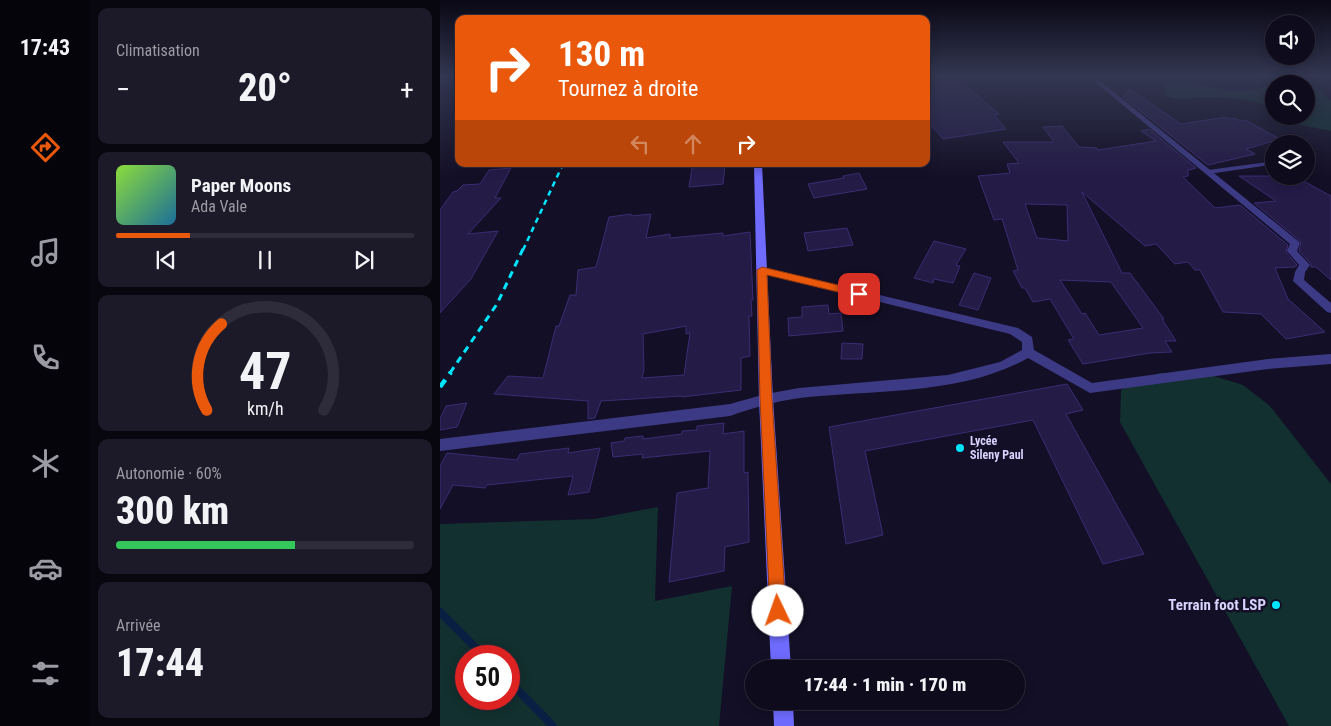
<!DOCTYPE html>
<html lang="fr">
<meta charset="utf-8">
<style>
:root{--surface:#0e0b1c;--page:#1c1929;--text:#f1f3f6;--muted:#9b9ba3;--line:#2e2b3b;--accent:#ea580c}
body{margin:0;font-family:"Roboto Condensed",sans-serif;background:var(--page);color:var(--text);height:100vh;display:flex;flex-direction:column;font-size:19px;white-space:nowrap}
*{box-sizing:border-box;margin:0}
p{font-size:16px;color:var(--muted)}
.icon{flex:none;width:28px;height:28px;fill:none;stroke:currentColor;stroke-width:2;stroke-linecap:round;stroke-linejoin:round}
.map{position:relative;flex:1;overflow:hidden}
.sheet{display:flex;flex-direction:column;gap:8px;padding:8px;background:#08060f;width:350px}
.sheet>*{flex:none}
.hud{position:absolute;left:15px;top:15px;width:475px;height:152px;border-radius:10px;box-shadow:0 2px 12px #0003,0 0 0 1px var(--line);background:#ea580c;color:#fff;overflow:hidden}
.fabs{position:absolute;left:825px;top:15px;display:grid;gap:10px}
.fabs a{display:grid;place-items:center;width:50px;height:50px;border-radius:50%;background:var(--surface);box-shadow:0 2px 12px #0003,0 0 0 1px var(--line);font-size:25px}
.speed{position:absolute;left:15px;top:645px;display:flex;gap:10px;font-size:25px;font-weight:700;text-align:center}
.speed>*{display:grid;place-content:center;width:65px;height:65px;border-radius:50%;background:var(--surface);box-shadow:0 2px 12px #0003,0 0 0 1px var(--line);line-height:1}
.speed .limit{border:8px solid #d22;background:#fff;color:#111}
.pin{position:absolute;display:grid;place-items:center;width:42px;height:42px;color:#fff;margin:-21px;border-radius:10px;box-shadow:0 2px 8px #0006}
.me{position:absolute;width:55px;margin:-28px;rotate:357deg;stroke-linejoin:round;filter:drop-shadow(0 0 4px #0008)}
.turn{display:flex;align-items:center;gap:18px;height:105px;padding:0 20px;font-size:22px}
.turn .icon{width:65px;height:65px;stroke-width:2.5}
.turn b{display:block;font-size:35px;line-height:42px}
.lanes{display:flex;align-items:center;height:48px;padding:0 20px;background:#0003;justify-content:center;gap:25px;direction:ltr}
.lanes .off{opacity:.35}
.big{font-size:38px;font-weight:800;line-height:1.1}
.sheet .tile{flex:1;display:flex;flex-direction:column;justify-content:center;gap:8px;min-width:0;padding:0 18px;border-radius:10px;background:var(--page)}
.sheet .dial{align-items:center;gap:0}
.dial svg{height:130px;overflow:visible;fill:none;stroke:var(--line);stroke-width:7;stroke-linecap:round;text-anchor:middle}
.dial text{fill:var(--text);stroke:none}
.song{display:flex;align-items:center;gap:15px}
.cover{width:60px;height:60px;border-radius:8px;background:linear-gradient(135deg,hsl(90 70% 55%),hsl(200 70% 35%))}
.played{height:5px;border-radius:2px;background:linear-gradient(90deg,var(--accent) 25%,var(--line) 25%)}
.keys{display:flex;justify-content:space-around;direction:ltr}
.heat{display:flex;justify-content:space-between;align-items:center;font-size:28px;direction:ltr}
.charge{height:8px;border-radius:4px;background:linear-gradient(90deg,#34c759 60%,var(--line) 0)}
.trip{position:absolute;left:305px;top:660px;width:280px;height:50px;border-radius:25px;background:var(--surface);box-shadow:0 2px 12px #0003,0 0 0 1px var(--line);font-weight:800;line-height:50px;text-align:center}
main{display:flex;flex:1;min-height:0}
.tab-bar{display:flex;flex-direction:column;width:90px;justify-content:space-around;align-items:center;background:#06040b;color:var(--muted)}
.tab-bar .icon{width:35px;height:35px}
.tab-bar .selected{color:var(--accent)}
.tab-bar b{font-size:22px;color:var(--text)}
.map>svg:first-child{display:block}
.green{fill:#12302f;fill-rule:evenodd}
.lines{fill:none;stroke-linecap:round;stroke-linejoin:round}
.stream{stroke:#0a1f44;stroke-width:8}
.building{fill:#241b47;stroke:#3b2d73;fill-rule:evenodd}
.lane{fill:#3d3a85;fill-rule:evenodd}
.street{fill:#3d3a85;fill-rule:evenodd}
.secondary{fill:#6f6bff;fill-rule:evenodd}
.rail-far2{stroke:#00e5ff;stroke-width:2.5;stroke-dasharray:5.5 4.5;stroke-linecap:butt}
.rail-far1{stroke:#00e5ff;stroke-width:3;stroke-dasharray:7 5.5;stroke-linecap:butt}
.rail{stroke:#00e5ff;stroke-width:4.5;stroke-dasharray:9 7;stroke-linecap:butt}
.route{fill:#ea580c;stroke:#983908}
.poi-dot{fill:#00e5ff;stroke:#130f26;stroke-width:2}
.labels{text-anchor:middle;stroke-width:5;stroke-linejoin:round;paint-order:stroke}
.poi-label{font-size:12px;font-weight:bold;fill:#d9d4ff;stroke:#130f26;text-anchor:start}
.near-poi-label{font-size:15px;font-weight:bold;fill:#d9d4ff;stroke:#130f26;text-anchor:end}
</style>
<main>
<nav class="tab-bar">
<b>17:43</b>
<svg class="icon selected" aria-label="directions" viewBox="0 0 24 24"><path d="M12 3l9 9-9 9-9-9zM9 14v-3h6M13 9l2 2-2 2"/></svg>
<svg class="icon" aria-label="music" viewBox="0 0 24 24"><path d="M9 18V5l10-2v13"/><circle cx="6" cy="18" r="3"/><circle cx="16" cy="16" r="3"/></svg>
<svg class="icon" aria-label="phone" viewBox="0 0 24 24"><path d="M5 4h4l2 5-3 2q2 4 5 5l2-3 5 2v4C11 20 4 13 5 4z"/></svg>
<svg class="icon" aria-label="climate" viewBox="0 0 24 24"><path d="M12 3v18M4 7l16 10M4 17L20 7"/></svg>
<svg class="icon" aria-label="car" viewBox="0 0 24 24"><path d="M5 17H2v-5l4-1 3-4h7l3 4 3 1v5h-3M9 17h6M6 11h13"/><circle cx="7" cy="17" r="2"/><circle cx="17" cy="17" r="2"/></svg>
<svg class="icon" aria-label="filters" viewBox="0 0 24 24"><path d="M4 7h16M4 17h16"/><circle cx="9" cy="7" r="2"/><circle cx="15" cy="17" r="2"/></svg>
</nav>
<section class="sheet">
<div class="tile"><p>Climatisation</p>
<div class="heat"><a>−</a><b class="big">20°</b><a>+</a></div>
</div>
<div class="tile">
<div class="song"><i class="cover"></i><div><b>Paper Moons</b><p>Ada Vale</p></div></div>
<div class="played"></div>
<div class="keys"><svg class="icon" aria-label="previous" viewBox="0 0 24 24"><path d="M18 5L8 12l10 7zM5 5v14"/></svg><svg class="icon" aria-label="pause" viewBox="0 0 24 24"><path d="M8 5v14M16 5v14"/></svg><svg class="icon" aria-label="next" viewBox="0 0 24 24"><path d="M6 5l10 7-10 7zM19 5v14"/></svg></div>
</div>
<div class="tile dial"><svg viewBox="0 0 100 80">
<path d="M14 69A42 42 0 1 1 86 69"/>
<path d="M14 69A42 42 0 0 1 23 16" stroke="#ea580c"/>
<text x="50" y="56" font-size="32" font-weight="700">47</text>
<text x="50" y="72" font-size="11">km/h</text>
</svg></div>
<div class="tile"><p>Autonomie · 60%</p><b class="big">300 km</b><div class="charge"></div></div>
<div class="tile"><p>Arrivée</p><b class="big">17:44</b></div>
</section>
<div class="map">
<svg width="891" height="726" viewBox="0 0 891 726">
<rect width="100%" height="100%" fill="#130f26"/>
<g class="green">
<path d="M 721,76 C 733,75 740,79 751,82 C 775,90 803,94 828,86 L 831,80 L 829,76 L 867,76 L 886,97 L 891,100 L 891,131 L 861,125 L 844,116 L 866,116 L 866,84 L 834,84 L 834,108 C 813,99 790,97 767,97 C 754,96 737,103 725,95 L 725,88 L 719,77 Z"/>
<polygon points="719,373 764,373 803,385 830,406 891,484 891,726 849,726 680,422 681,390"/>
<path d="M 218,507 L 215,601 L 292,586 L 279,726 L 0,726 L 0,524 L 154,519 ZM 26,656 L 69,656 L 69,699 L 26,699 Z"/>
</g>
<g class="lines">
<g class="stream">
<polyline points="0,612 44,656"/>
<polyline points="69,681 113,726"/>
</g>
</g>
<g class="building">
<polygon points="519,80 559,114 554,115 566,129 503,139 486,119 486,83"/>
<polygon points="689,89 741,124 786,117 789,119 795,118 800,121 805,120 840,139 806,149 815,154 768,165 683,97"/>
<path d="M 622,126 L 639,147 L 657,148 L 658,150 L 716,141 L 701,131 L 709,129 L 756,168 L 748,170 L 748,176 L 743,177 L 775,208 L 800,205 L 848,245 L 846,252 L 857,265 L 855,267 L 835,268 L 848,299 L 885,332 L 846,339 L 821,314 L 783,312 L 760,270 L 755,270 L 748,262 L 735,264 L 716,244 L 705,246 L 642,192 L 682,273 L 690,273 L 724,319 L 722,319 L 736,341 L 725,341 L 732,352 L 710,353 L 643,364 L 628,340 L 634,339 L 610,299 L 593,302 L 585,288 L 582,288 L 573,271 L 578,270 L 562,219 L 554,220 L 538,176 L 570,173 L 567,164 L 579,163 L 563,142 L 614,142 L 603,127 ZM 585,204 L 627,205 L 628,241 L 597,238 ZM 620,280 L 671,282 L 703,328 L 659,335 L 645,313 L 642,314 Z"/>
<polygon points="285,165 283,184 249,187 252,168"/>
<polygon points="71,168 55,198 61,198 28,234 58,231 31,279 0,313 0,210 13,192 17,191 23,185 40,184 49,170"/>
<polygon points="419,173 427,189 374,198 368,184 404,178 403,176"/>
<polygon points="799,176 854,176 891,196 891,280 876,267 871,267 871,264 859,251 861,242 814,203 836,201"/>
<path d="M 191,214 L 191,216 L 211,214 L 206,238 L 230,234 L 230,238 L 283,233 L 283,236 L 310,232 L 313,300 L 311,300 L 312,316 L 309,316 L 310,356 L 301,358 L 301,390 L 242,397 L 242,396 L 161,401 L 155,418 L 148,419 L 148,401 L 54,394 L 68,376 L 103,378 L 116,326 L 119,326 L 130,295 L 136,295 L 138,270 L 156,267 L 169,217 ZM 246,326 L 246,334 L 250,333 L 244,375 L 202,378 L 204,370 L 203,334 Z"/>
<polygon points="407,228 413,245 368,251 364,233"/>
<polygon points="494,241 526,249 516,265 520,266 513,283 494,279 493,283 474,278"/>
<polygon points="534,273 551,278 538,310 519,305"/>
<polygon points="388,305 389,314 401,313 403,331 349,336 348,318 362,317 362,307"/>
<polygon points="402,343 423,344 422,359 401,359"/>
<polygon points="627,384 643,410 626,414 704,554 663,564 593,420 425,451 443,535 406,544 389,427"/>
<polygon points="27,403 17,427 0,430 0,419 6,406"/>
<polygon points="284,423 283,434 304,431 304,473 308,472 309,542 285,547 284,571 229,582 237,493 268,488 270,451 202,458 203,454 173,457 171,443 184,441 185,438 203,436 203,439 242,434 242,431 257,430 257,426"/>
<polygon points="129,448 128,453 160,448 149,492 128,495 133,476 47,485 45,488 13,485 0,509 0,466 7,453 77,460 80,454"/>
</g>
<g class="lines">
<polygon class="lane" points="828,162 831,164 830,165 768,174 765,172 768,170"/>
<g class="street">
<polygon points="648,76 654,76 858,241 860,243 857,251 870,265 865,272 864,280 891,303 891,313 887,312 853,281 855,272 859,265 847,251 850,244"/>
<path d="M 322,267 L 578,328 L 592,337 L 594,350 L 652,383 L 828,359 L 891,354 L 891,364 L 828,369 L 650,393 L 588,358 C 520,396 436,389 360,398 C 336,401 313,408 290,416 L 0,451 L 0,439 L 290,404 L 326,394 L 359,388 L 508,375 L 560,362 L 582,350 L 582,342 L 570,334 L 318,272 L 317,270 Z"/>
</g>
<g class="secondary">
<polygon points="314,164 322,164 333,399 351,669 331,669 319,399"/>
<polygon points="333,701 353,701 354,726 334,726"/>
</g>
<polyline class="rail-far2" points="83,250 123,164"/>
<polyline class="rail-far1" points="10,373 57,304 83,249"/>
<polyline class="rail" points="0,387 11,372"/>
</g>
<linearGradient id="sky" x2="0" y2="1"><stop stop-color="#0a0815"/><stop offset="0.43" stop-color="#333752"/><stop offset="1" stop-color="#333752" stop-opacity="0"/></linearGradient>
<rect width="891" height="177" fill="url(#sky)"/>
<polygon class="route" points="322,267 419,290 424,294 419,297 327,275 332,399 346,611 344,617 338,619 332,617 330,611 320,399 317,270"/>
<g class="poi-dot">
<circle cx="520" cy="448" r="5"/>
<circle cx="836" cy="605" r="5"/>
</g>
<g class="labels">
<g class="poi-label">
<text x="530" y="445">Lycée<tspan x="530" dy="14">Sileny Paul</tspan></text>
</g>
<g class="near-poi-label">
<text x="826" y="610">Terrain foot LSP</text>
</g>
</g>
</svg>
<div class="fabs">
<a><svg class="icon" aria-label="sound" viewBox="0 0 24 24"><path d="M4 9h4l5-4v14l-5-4H4zM17 9q2 3 0 6"/></svg></a>
<a><svg class="icon" aria-label="search" viewBox="0 0 24 24"><circle cx="10" cy="10" r="6"/><path d="M15 15l6 6"/></svg></a>
<a><svg class="icon" aria-label="layers" viewBox="0 0 24 24"><path d="M12 4l9 5-9 5-9-5zM3 14l9 5 9-5"/></svg></a>
</div>
<div class="speed"><div class="limit">50</div></div>
<div class="pin" style="left:419px;top:294px;background:#d93025"><svg class="icon" aria-label="arrive" viewBox="0 0 24 24"><path d="M6 21V4h12l-3 4 3 4H6"/></svg></div>
<svg class="me" style="left:338px;top:611px" viewBox="-20 -20 40 40"><circle r="19" fill="#fff"/><path d="M0-13L10 11 0 6-10 11z" fill="#ea580c"/></svg>
<div class="trip">17:44 · 1 min · 170 m</div>
<div class="hud">
<div class="turn"><svg class="icon" aria-label="right" viewBox="0 0 24 24"><path d="M7 20v-9h11M14 6l5 5-5 5"/></svg><div><b>130 m</b>Tournez à droite</div></div>
<div class="lanes"><svg class="icon off" aria-label="left" viewBox="0 0 24 24"><path d="M17 20v-9H6M10 6l-5 5 5 5"/></svg><svg class="icon off" aria-label="ahead" viewBox="0 0 24 24"><path d="M12 20V5M6 11l6-6 6 6"/></svg><svg class="icon" aria-label="right" viewBox="0 0 24 24"><path d="M7 20v-9h11M14 6l5 5-5 5"/></svg></div>
</div>
</div>
</main>
